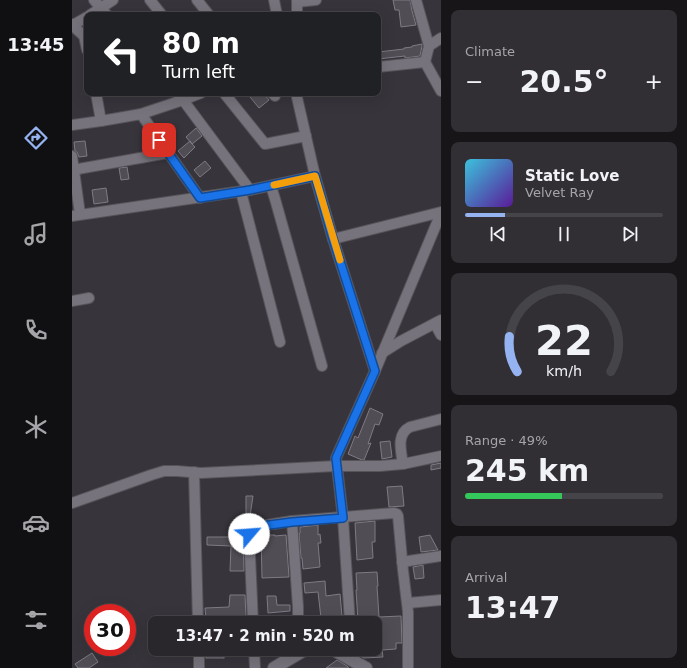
<!DOCTYPE html>
<meta charset="utf-8">
<style>
:root{--surface:#29272c;--page:#312f34;--text:#f1f3f6;--muted:#a5a5a9;--line:#454448;--accent:#95b2f1}
body{margin:0;font-family:"DejaVu Sans",sans-serif;background:var(--page);color:var(--text);height:100vh;display:flex;flex-direction:column;font-size:15px;white-space:nowrap}
*{box-sizing:border-box;margin:0}
p{font-size:13px;color:var(--muted)}
.icon{flex:none;width:22px;height:22px;fill:none;stroke:currentColor;stroke-width:2;stroke-linecap:round;stroke-linejoin:round}
.map{position:relative;flex:1;overflow:hidden}
.drawer{display:flex;flex-direction:column;gap:10px;padding:10px;background:#171518;width:246px}
.drawer>*{flex:none}
.banner{position:absolute;left:12px;top:12px;width:297px;height:84px;border-radius:8px;box-shadow:0 4px 16px #0002,0 0 0 1px var(--line);background:#202124;color:#fff;overflow:hidden}
.speed{position:absolute;left:12px;top:604px;display:flex;gap:8px;font-size:20px;font-weight:700;text-align:center}
.speed>*{display:grid;place-content:center;width:52px;height:52px;border-radius:50%;background:var(--surface);box-shadow:0 4px 16px #0002,0 0 0 1px var(--line);line-height:1}
.speed .limit{border:6px solid #d22;background:#fff;color:#111}
.pin{position:absolute;display:grid;place-items:center;width:34px;height:34px;color:#fff;margin:-17px;border-radius:8px;box-shadow:0 2px 6px #0006}
.me{position:absolute;width:44px;margin:-22px;rotate:63deg;stroke-linejoin:round;filter:drop-shadow(0 0 3px #0008)}
.turn{display:flex;align-items:center;gap:14px;height:84px;padding:0 12px;font-size:18px}
.turn .icon{width:52px;height:52px;stroke-width:2.5}
.turn b{display:block;font-size:28px;line-height:34px}
.big{font-size:30px;font-weight:700;line-height:1.1}
.drawer .widget{flex:1;display:flex;flex-direction:column;justify-content:center;gap:6px;min-width:0;padding:0 14px;border-radius:8px;background:var(--page)}
.drawer .dial{align-items:center;gap:0}
.dial svg{height:104px;overflow:visible;fill:none;stroke:var(--line);stroke-width:7;stroke-linecap:round;text-anchor:middle}
.dial text{fill:var(--text);stroke:none}
.song{display:flex;align-items:center;gap:12px}
.cover{width:48px;height:48px;border-radius:6px;background:linear-gradient(135deg,hsl(190 70% 55%),hsl(270 70% 35%))}
.played{height:4px;border-radius:2px;background:linear-gradient(90deg,var(--accent) 20%,var(--line) 20%)}
.keys{display:flex;justify-content:space-around;direction:ltr}
.heat{display:flex;justify-content:space-between;align-items:center;font-size:22px;direction:ltr}
.charge{height:6px;border-radius:3px;background:linear-gradient(90deg,#34c759 49%,var(--line) 0)}
.trip{position:absolute;left:76px;top:616px;width:234px;height:40px;border-radius:8px;background:var(--surface);box-shadow:0 4px 16px #0002,0 0 0 1px var(--line);font-weight:700;line-height:40px;text-align:center}
main{display:flex;flex:1;min-height:0}
.tabs{display:flex;flex-direction:column;width:72px;justify-content:space-around;align-items:center;background:#101012;color:var(--muted)}
.tabs .icon{width:28px;height:28px}
.tabs .on{color:var(--accent)}
.tabs b{font-size:18px;color:var(--text)}
.map>svg:first-child{display:block}
.building{fill:#514d55;stroke:#7f7a84}
.lines{fill:none;stroke-linecap:round;stroke-linejoin:round}
.minor-casing{stroke:#565359;stroke-width:12}
.tertiary-casing{stroke:#565359;stroke-width:14}
.minor{stroke:#77737c;stroke-width:10}
.tertiary{stroke:#77737c;stroke-width:12}
.route-casing{stroke:#114b97;stroke-width:10}
.route{stroke:#1a73e8;stroke-width:7}
.slow{stroke:#f59e0b;stroke-width:7}
</style>
<main>
<nav class="tabs">
<b>13:45</b>
<svg class="icon on" aria-label="directions" viewBox="0 0 24 24"><path d="M12 3l9 9-9 9-9-9zM9 14v-3h6M13 9l2 2-2 2"/></svg>
<svg class="icon" aria-label="music" viewBox="0 0 24 24"><path d="M9 18V5l10-2v13"/><circle cx="6" cy="18" r="3"/><circle cx="16" cy="16" r="3"/></svg>
<svg class="icon" aria-label="phone" viewBox="0 0 24 24"><path d="M5 4h4l2 5-3 2q2 4 5 5l2-3 5 2v4C11 20 4 13 5 4z"/></svg>
<svg class="icon" aria-label="climate" viewBox="0 0 24 24"><path d="M12 3v18M4 7l16 10M4 17L20 7"/></svg>
<svg class="icon" aria-label="car" viewBox="0 0 24 24"><path d="M5 17H2v-5l4-1 3-4h7l3 4 3 1v5h-3M9 17h6M6 11h13"/><circle cx="7" cy="17" r="2"/><circle cx="17" cy="17" r="2"/></svg>
<svg class="icon" aria-label="filters" viewBox="0 0 24 24"><path d="M4 7h16M4 17h16"/><circle cx="9" cy="7" r="2"/><circle cx="15" cy="17" r="2"/></svg>
</nav>
<div class="map">
<svg width="369" height="668" viewBox="0 0 369 668">
<rect width="100%" height="100%" fill="#37343b"/>
<g class="building">
<polygon points="321,0 338,0 340,11 344,25 329,27 327,10 323,10"/>
<polygon points="350,44 350,46 348,56 333,58 333,56 306,59 306,52 332,49 332,48 340,47 340,46"/>
<polygon points="183,93 191,93 197,100 187,108 178,97"/>
<polygon points="124,128 130,136 120,144 123,147 112,158 106,151 118,141 120,144 114,137"/>
<polygon points="13,141 15,156 7,157 5,152 3,151 2,142"/>
<polygon points="133,161 139,168 128,177 122,170"/>
<polygon points="55,167 57,179 49,180 47,168"/>
<polygon points="34,188 36,202 22,204 20,190"/>
<polygon points="298,408 311,414 307,425 303,424 296,444 299,443 292,460 290,460 276,454 283,436 286,438"/>
<polygon points="318,441 320,457 310,459 308,442"/>
<polygon points="369,463 369,468 359,470 359,465"/>
<polygon points="330,486 332,506 317,507 315,487"/>
<polygon points="174,496 181,496 178,516 174,516"/>
<polygon points="303,521 303,542 300,542 301,558 285,560 283,523"/>
<polygon points="246,525 246,535 248,534 249,543 246,543 248,567 231,569 230,558 229,558 227,534 228,533 228,527"/>
<polygon points="157,532 171,532 172,571 158,571 159,546 135,545 135,537 157,537"/>
<polygon points="189,535 203,535 203,536 214,535 217,577 190,578"/>
<polygon points="358,535 366,550 349,552 347,537"/>
<polygon points="351,565 352,578 343,579 341,567"/>
<polygon points="305,572 306,586 305,586 307,617 329,616 330,643 324,643 324,649 310,650 311,657 292,658 290,657 289,652 303,651 303,623 288,623 287,621 286,621 284,590 285,590 284,573"/>
<polygon points="253,581 254,596 268,594 270,616 249,618 246,592 233,593 232,583"/>
<polygon points="158,595 173,595 174,617 154,617 154,618 134,619 133,608 157,607"/>
<polygon points="195,596 204,596 205,605 218,605 218,611 196,613"/>
<rect x="134" y="649" width="18" height="9"/>
<polygon points="20,653 26,662 17,668 6,668 3,664"/>
<polygon points="265,660 275,666 277,668 254,668"/>
</g>
<g class="lines">
<g class="minor-casing">
<g id="minor">
<polyline points="22,0 35,15"/>
<polyline points="78,0 90,15"/>
<polyline points="125,0 137,15"/>
<polyline points="202,0 205,15"/>
<polyline points="225,0 225,15"/>
<polyline points="344,0 357,46"/>
<polyline points="225,2 244,0"/>
<polyline points="18,15 41,0"/>
<polyline points="0,24 1,25 15,17"/>
<polyline points="0,25 12,36 15,50"/>
<polyline points="369,38 357,46 353,62 369,91"/>
<polyline points="306,67 353,62"/>
<polyline points="24,93 29,121"/>
<polyline points="105,93 111,100 178,190"/>
<polyline points="152,93 193,144 234,136"/>
<polyline points="200,93 203,96"/>
<polyline points="224,93 243,176 261,239 303,371 264,458 271,518 278,623"/>
<polyline points="69,114 111,100 129,93"/>
<polyline points="0,125 29,121 69,114 128,198"/>
<polyline points="0,156 8,214"/>
<polyline points="0,170 96,153"/>
<polyline points="199,186 203,199 250,366"/>
<polyline points="169,192 208,342"/>
<polyline points="0,216 178,190 243,176"/>
<polyline points="261,239 369,212"/>
<polyline points="0,301 17,298"/>
<polyline points="363,324 369,335"/>
<polyline points="310,353 329,341 369,320"/>
<polyline points="303,371 369,213"/>
<path d="M 331,464 C 329,451 324,434 338,427 L 369,419"/>
<polyline points="122,472 126,623"/>
<polyline points="0,503 79,475 92,471 105,471 129,473 264,466 308,466 331,464 369,456"/>
<polyline points="220,521 226,607 226,623"/>
<polyline points="330,562 369,556"/>
<polyline points="336,603 369,600"/>
<polyline points="181,623 177,533 179,529 182,527 220,521 322,513 325,514 326,516 331,570 336,612 336,668"/>
<polyline points="127,649 127,668"/>
<polyline points="182,649 183,668"/>
<polyline points="280,649 281,660"/>
</g>
</g>
<g class="tertiary-casing">
<g id="tertiary">
<polyline points="260,649 294,668"/>
<polyline points="202,668 234,649"/>
</g>
</g>
<use href="#minor" class="minor"/>
<use href="#tertiary" class="tertiary"/>
</g>
<g class="lines">
<g class="route-casing">
<polyline id="route" points="87,140 128,198 178,190 243,176 261,239 303,371 264,458 271,518 220,522 182,527 179,529 177,534"/>
</g>
<use href="#route" class="route"/>
<polyline class="slow" points="202,185 243,176 268,260"/>
</g>
</svg>
<div class="speed"><div class="limit">30</div></div>
<div class="pin" style="left:87px;top:140px;background:#d93025"><svg class="icon" aria-label="arrive" viewBox="0 0 24 24"><path d="M6 21V4h12l-3 4 3 4H6"/></svg></div>
<svg class="me" style="left:177px;top:534px" viewBox="-20 -20 40 40"><circle r="19" fill="#fff"/><path d="M0-13L10 11 0 6-10 11z" fill="#1a73e8"/></svg>
<div class="trip">13:47 · 2 min · 520 m</div>
<div class="banner">
<div class="turn"><svg class="icon" aria-label="left" viewBox="0 0 24 24"><path d="M17 20v-9H6M10 6l-5 5 5 5"/></svg><div><b>80 m</b>Turn left</div></div>
</div>
</div>
<section class="drawer">
<div class="widget"><p>Climate</p>
<div class="heat"><a>−</a><b class="big">20.5°</b><a>+</a></div>
</div>
<div class="widget">
<div class="song"><i class="cover"></i><div><b>Static Love</b><p>Velvet Ray</p></div></div>
<div class="played"></div>
<div class="keys"><svg class="icon" aria-label="previous" viewBox="0 0 24 24"><path d="M18 5L8 12l10 7zM5 5v14"/></svg><svg class="icon" aria-label="pause" viewBox="0 0 24 24"><path d="M8 5v14M16 5v14"/></svg><svg class="icon" aria-label="next" viewBox="0 0 24 24"><path d="M6 5l10 7-10 7zM19 5v14"/></svg></div>
</div>
<div class="widget dial"><svg viewBox="0 0 100 80">
<path d="M14 69A42 42 0 1 1 86 69"/>
<path d="M14 69A42 42 0 0 1 8 42" stroke="#95b2f1"/>
<text x="50" y="56" font-size="32" font-weight="700">22</text>
<text x="50" y="72" font-size="11">km/h</text>
</svg></div>
<div class="widget"><p>Range · 49%</p><b class="big">245 km</b><div class="charge"></div></div>
<div class="widget"><p>Arrival</p><b class="big">13:47</b></div>
</section>
</main>
